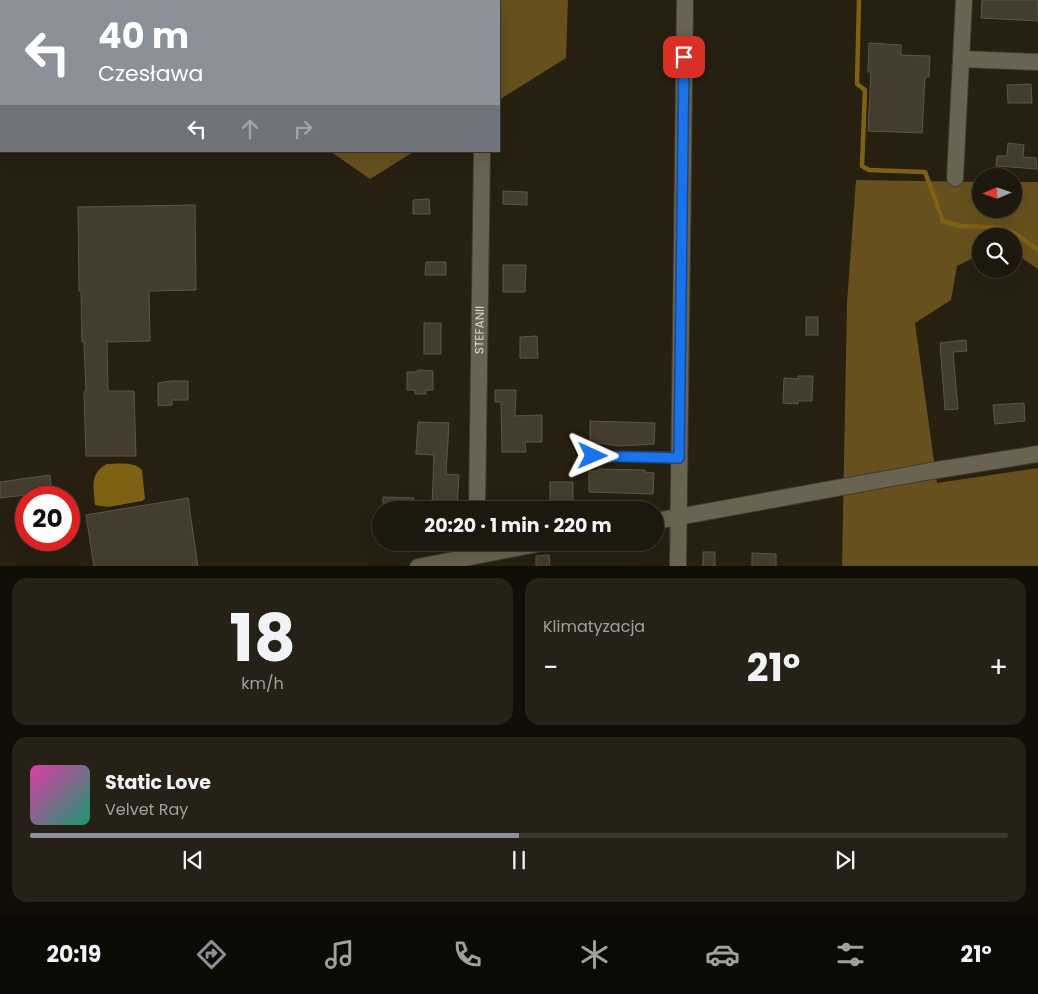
<!DOCTYPE html>
<html lang="pl">
<meta charset="utf-8">
<style>
:root{--surface:#1d180d;--page:#252116;--text:#f1f3f6;--muted:#a0a09d;--line:#3b372e;--accent:#8c9099}
body{margin:0;font-family:Poppins,sans-serif;background:var(--page);color:var(--text);height:100vh;display:flex;flex-direction:column;font-size:19px;white-space:nowrap}
*{box-sizing:border-box;margin:0}
p{font-size:16px;color:var(--muted)}
.icon{flex:none;width:28px;height:28px;fill:none;stroke:currentColor;stroke-width:2;stroke-linecap:round;stroke-linejoin:round}
.map{position:relative;height:566px;overflow:hidden}
.details{display:flex;flex-direction:column;gap:12px;padding:12px;background:#100d07;flex:1}
.details>*{flex:none}
.banner{position:absolute;left:0px;top:0px;width:500px;height:152px;box-shadow:0 5px 20px #0002,0 0 0 1px var(--line);background:#8c9099;color:#fff;overflow:hidden}
.needle{width:32px;rotate:268deg}
.buttons{position:absolute;left:972px;top:168px;display:grid;gap:10px}
.buttons a{display:grid;place-items:center;width:50px;height:50px;border-radius:50%;background:var(--surface);box-shadow:0 5px 20px #0002,0 0 0 1px var(--line);font-size:25px}
.speed{position:absolute;left:15px;top:486px;display:flex;gap:10px;font-size:25px;font-weight:700;text-align:center}
.speed>*{display:grid;place-content:center;width:65px;height:65px;border-radius:50%;background:var(--surface);box-shadow:0 5px 20px #0002,0 0 0 1px var(--line);line-height:1}
.speed .limit{border:8px solid #d22;background:#fff;color:#111}
.pin{position:absolute;display:grid;place-items:center;width:42px;height:42px;color:#fff;margin:-21px;border-radius:10px;box-shadow:0 2px 8px #0006}
.me{position:absolute;width:55px;margin:-28px;rotate:91deg;stroke-linejoin:round;filter:drop-shadow(0 0 4px #0008)}
.turn{display:flex;align-items:center;gap:18px;height:105px;padding:0 15px;font-size:22px}
.turn .icon{width:65px;height:65px;stroke-width:2.5}
.turn b{display:block;font-size:35px;line-height:42px}
.lanes{display:flex;align-items:center;height:48px;padding:0 15px;background:#0003;justify-content:center;gap:25px;direction:ltr}
.lanes .off{opacity:.35}
.big{font-size:38px;font-weight:700;line-height:1.1}
.details .card{flex:1;display:flex;flex-direction:column;justify-content:center;gap:8px;min-width:0;padding:0 18px;border-radius:15px;background:var(--page)}
.details .dial{align-items:center;gap:0}
.dial b{font-size:65px;line-height:1}
.song{display:flex;align-items:center;gap:15px}
.cover{width:60px;height:60px;border-radius:8px;background:linear-gradient(135deg,hsl(320 70% 55%),hsl(160 70% 35%))}
.played{height:5px;border-radius:2px;background:linear-gradient(90deg,var(--accent) 50%,var(--line) 50%)}
.keys{display:flex;justify-content:space-around;direction:ltr}
.heat{display:flex;justify-content:space-between;align-items:center;font-size:28px;direction:ltr}
.details .tiles{flex:1;display:grid;gap:12px;grid-template-columns:1fr 1fr}
.card:last-child{grid-column:span 2}
.trip{position:absolute;left:372px;top:501px;width:292px;height:50px;border-radius:25px;background:var(--surface);box-shadow:0 5px 20px #0002,0 0 0 1px var(--line);font-weight:700;line-height:50px;text-align:center}
.tabs{display:flex;height:80px;justify-content:space-around;align-items:center;background:#0c0a05;color:var(--muted)}
.tabs .icon{width:35px;height:35px}
.tabs .current{color:var(--accent)}
.tabs b{font-size:22px;color:var(--text)}
.map>svg:first-child{display:block}
.forest{fill:#65501e}
.water{fill:#7f6114}
.lines{fill:none;stroke-linecap:round;stroke-linejoin:round}
.stream{stroke:#7f6114;stroke-width:4.5}
.building{fill:#443c2c;stroke:#5e5645}
.lane-casing{stroke:#413c32;stroke-width:11}
.street-casing{stroke:#413c32;stroke-width:18}
.lane{stroke:#6b6351;stroke-width:9}
.street{stroke:#6b6351;stroke-width:16}
.route-casing{stroke:#114b97;stroke-width:12}
.route{stroke:#1a73e8;stroke-width:9}
.labels{text-anchor:middle;stroke-width:4;stroke-linejoin:round;paint-order:stroke}
.street-label{font-size:12px;fill:#ded9cf;stroke:#0d0a05}
</style>
<div class="map">
<svg width="1038" height="567" viewBox="0 0 1038 567">
<rect width="100%" height="100%" fill="#272011"/>
<g class="forest">
<polygon points="118,0 568,0 566,58 499,100 499,1"/>
<polygon points="330,151 415,151 370,179"/>
<polygon points="856,180 981,182 981,209 1014,209 1014,182 1038,182 1038,269 1014,253 1014,236 981,236 981,254 957,266 951,300 915,323 937,483 1038,468 1038,566 842,567 847,303"/>
</g>
<path class="water" d="M 107,464 C 118,464 134,461 142,470 L 145,499 L 142,501 L 108,507 L 95,505 C 94,488 89,473 107,464 Z"/>
<g class="lines">
<polyline class="stream" points="859,0 857,84 865,90 862,166 869,170 925,172 943,221 960,226 993,227 1016,234 1038,250"/>
</g>
<g class="building">
<polygon points="982,0 1038,0 1038,21 981,18"/>
<polygon points="869,43 901,45 901,55 930,56 929,77 925,77 922,133 868,131 871,72 868,72"/>
<polygon points="1031,84 1032,103 1008,103 1007,85"/>
<polygon points="1008,143 1024,145 1023,157 1036,158 1037,169 996,166 997,156 1007,156"/>
<polygon points="503,191 527,192 527,205 503,204"/>
<polygon points="429,199 430,214 413,214 413,200"/>
<polygon points="195,205 196,290 149,291 150,341 107,342 108,391 134,391 136,456 86,456 84,392 86,391 84,342 82,342 81,291 79,291 78,207"/>
<polygon points="426,262 446,262 446,275 425,275"/>
<polygon points="503,265 526,265 525,292 503,292"/>
<rect x="806" y="317" width="12" height="18"/>
<rect x="424" y="323" width="17" height="31"/>
<polygon points="537,336 538,358 520,358 520,337"/>
<polygon points="966,340 967,351 953,352 958,409 945,410 940,343"/>
<polygon points="418,370 433,371 433,390 426,390 426,394 415,394 415,390 407,390 407,372 416,372"/>
<polygon points="798,376 813,376 812,401 798,401 798,404 783,403 784,378 798,379"/>
<polygon points="171,381 188,381 188,400 172,400 172,405 158,406 158,383"/>
<polygon points="495,390 516,390 515,416 542,415 542,442 525,442 526,452 502,452 501,402 495,402"/>
<polygon points="1024,403 1025,421 995,424 993,405"/>
<polygon points="590,421 655,423 654,444 620,446 590,442"/>
<polygon points="418,422 449,423 446,474 459,475 457,507 432,506 434,455 416,454"/>
<polygon points="598,469 645,470 645,472 654,473 653,494 589,492 589,471 598,471"/>
<polygon points="50,475 52,492 0,498 0,482"/>
<rect x="550" y="482" width="23" height="28"/>
<polygon points="383,497 414,498 414,510 383,510"/>
<polygon points="188,498 198,567 94,567 86,515"/>
<rect x="703" y="552" width="12" height="15"/>
<polygon points="752,553 776,554 776,567 752,567"/>
<polygon points="549,555 550,567 536,567 536,556"/>
</g>
<g class="lines">
<g class="lane-casing">
<polyline id="lane" points="593,456 679,457"/>
</g>
<g class="street-casing">
<g id="street">
<polyline points="961,59 1038,62"/>
<polyline points="955,178 964,0"/>
<path id="s1" d="M 477,510 L 482,151"/>
<polyline points="656,521 925,472 1038,454"/>
<polyline points="418,567 547,542"/>
<polyline points="678,567 685,0"/>
</g>
</g>
<use href="#lane" class="lane"/>
<use href="#street" class="street"/>
</g>
<g class="lines">
<g class="route-casing">
<polyline id="route" points="593,456 679,458 684,57"/>
</g>
<use href="#route" class="route"/>
</g>
<g class="labels">
<g class="street-label">
<text dy="4" stroke="none"><textPath href="#s1" startOffset="180">STEFANII</textPath></text>
</g>
</g>
</svg>
<div class="buttons">
<a><svg class="needle" viewBox="-14 -14 28 28"><path d="M0-13l5 13h-10z" fill="#e53935"/><path d="M0 13l5-13h-10z" fill="#a0a09d"/></svg></a>
<a><svg class="icon" aria-label="search" viewBox="0 0 24 24"><circle cx="10" cy="10" r="6"/><path d="M15 15l6 6"/></svg></a>
</div>
<div class="speed"><div class="limit">20</div></div>
<div class="pin" style="left:684px;top:57px;background:#d93025"><svg class="icon" aria-label="arrive" viewBox="0 0 24 24"><path d="M6 21V4h12l-3 4 3 4H6"/></svg></div>
<svg class="me" style="left:593px;top:456px" viewBox="-20 -20 40 40"><path d="M0-17L14 15 0 8-14 15z" fill="#1a73e8" stroke="#fff" stroke-width="4"/></svg>
<div class="trip">20:20 · 1 min · 220 m</div>
<div class="banner">
<div class="turn"><svg class="icon" aria-label="left" viewBox="0 0 24 24"><path d="M17 20v-9H6M10 6l-5 5 5 5"/></svg><div><b>40 m</b>Czesława</div></div>
<div class="lanes"><svg class="icon" aria-label="left" viewBox="0 0 24 24"><path d="M17 20v-9H6M10 6l-5 5 5 5"/></svg><svg class="icon off" aria-label="ahead" viewBox="0 0 24 24"><path d="M12 20V5M6 11l6-6 6 6"/></svg><svg class="icon off" aria-label="right" viewBox="0 0 24 24"><path d="M7 20v-9h11M14 6l5 5-5 5"/></svg></div>
</div>
</div>
<section class="details">
<div class="tiles">
<div class="card dial"><b>18</b><p>km/h</p></div>
<div class="card"><p>Klimatyzacja</p>
<div class="heat"><a>−</a><b class="big">21°</b><a>+</a></div>
</div>
<div class="card">
<div class="song"><i class="cover"></i><div><b>Static Love</b><p>Velvet Ray</p></div></div>
<div class="played"></div>
<div class="keys"><svg class="icon" aria-label="previous" viewBox="0 0 24 24"><path d="M18 5L8 12l10 7zM5 5v14"/></svg><svg class="icon" aria-label="pause" viewBox="0 0 24 24"><path d="M8 5v14M16 5v14"/></svg><svg class="icon" aria-label="next" viewBox="0 0 24 24"><path d="M6 5l10 7-10 7zM19 5v14"/></svg></div>
</div>
</div>
</section>
<nav class="tabs">
<b>20:19</b>
<svg class="icon current" aria-label="directions" viewBox="0 0 24 24"><path d="M12 3l9 9-9 9-9-9zM9 14v-3h6M13 9l2 2-2 2"/></svg>
<svg class="icon" aria-label="music" viewBox="0 0 24 24"><path d="M9 18V5l10-2v13"/><circle cx="6" cy="18" r="3"/><circle cx="16" cy="16" r="3"/></svg>
<svg class="icon" aria-label="phone" viewBox="0 0 24 24"><path d="M5 4h4l2 5-3 2q2 4 5 5l2-3 5 2v4C11 20 4 13 5 4z"/></svg>
<svg class="icon" aria-label="climate" viewBox="0 0 24 24"><path d="M12 3v18M4 7l16 10M4 17L20 7"/></svg>
<svg class="icon" aria-label="car" viewBox="0 0 24 24"><path d="M5 17H2v-5l4-1 3-4h7l3 4 3 1v5h-3M9 17h6M6 11h13"/><circle cx="7" cy="17" r="2"/><circle cx="17" cy="17" r="2"/></svg>
<svg class="icon" aria-label="filters" viewBox="0 0 24 24"><path d="M4 7h16M4 17h16"/><circle cx="9" cy="7" r="2"/><circle cx="15" cy="17" r="2"/></svg>
<b>21°</b>
</nav>
